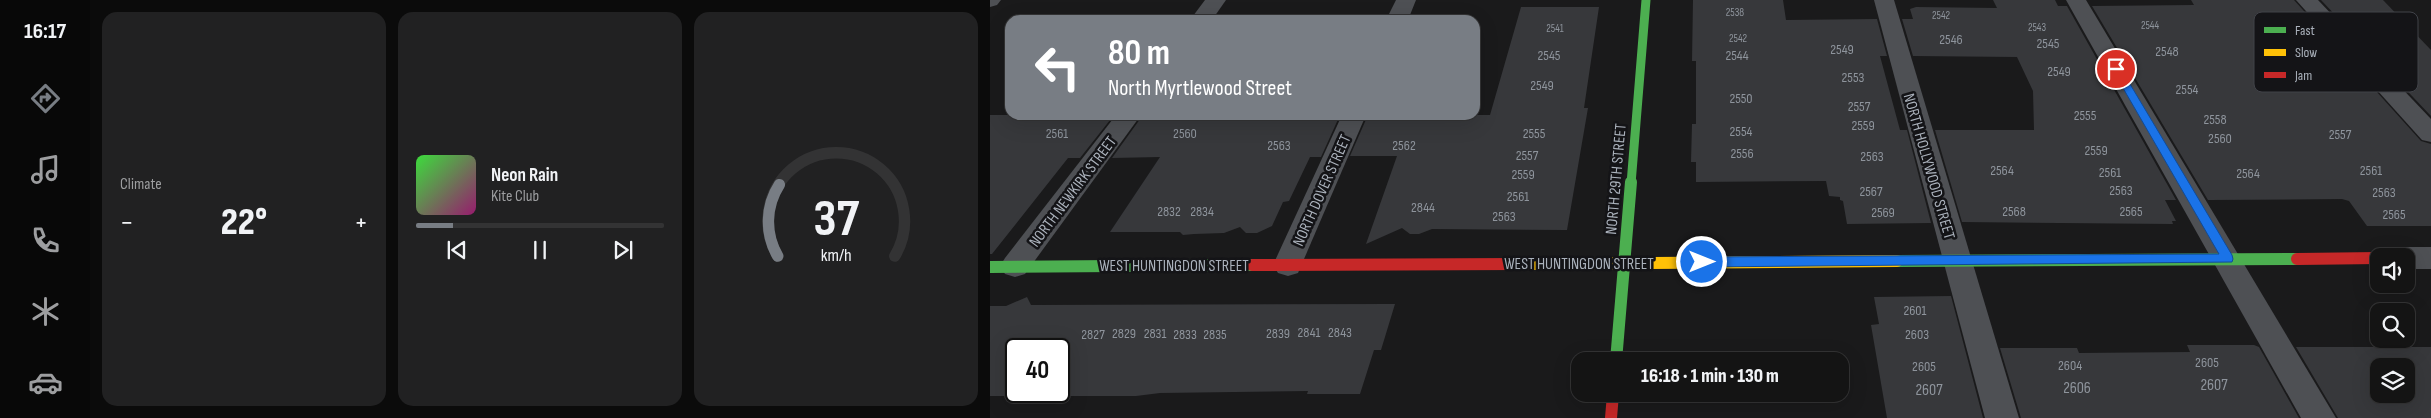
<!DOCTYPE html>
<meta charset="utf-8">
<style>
:root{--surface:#141414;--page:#212122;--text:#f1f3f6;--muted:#9d9ea0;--line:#333334;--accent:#787d84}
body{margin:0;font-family:"Sofia Sans Condensed",sans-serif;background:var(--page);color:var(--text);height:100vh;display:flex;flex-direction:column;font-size:19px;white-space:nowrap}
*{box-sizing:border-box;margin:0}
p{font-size:16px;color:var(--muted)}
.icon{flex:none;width:28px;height:28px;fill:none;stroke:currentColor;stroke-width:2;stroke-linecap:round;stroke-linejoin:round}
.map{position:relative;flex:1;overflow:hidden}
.sheet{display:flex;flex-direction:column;gap:12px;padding:12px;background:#0b0b0b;width:900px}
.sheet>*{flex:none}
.top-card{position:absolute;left:15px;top:15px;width:475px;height:105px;border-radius:15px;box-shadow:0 5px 20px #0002,0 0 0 1px var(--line);background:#787d84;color:#fff;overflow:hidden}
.buttons{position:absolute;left:1380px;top:248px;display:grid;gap:10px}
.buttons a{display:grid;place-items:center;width:45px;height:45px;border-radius:10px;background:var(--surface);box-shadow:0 5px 20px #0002,0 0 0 1px var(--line);font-size:25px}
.speed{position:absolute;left:15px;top:338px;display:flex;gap:10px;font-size:25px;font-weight:700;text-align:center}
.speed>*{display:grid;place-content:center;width:65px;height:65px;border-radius:50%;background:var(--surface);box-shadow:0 5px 20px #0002,0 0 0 1px var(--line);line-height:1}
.speed .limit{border:2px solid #111;border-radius:8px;background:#fff;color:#111}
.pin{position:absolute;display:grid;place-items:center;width:42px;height:42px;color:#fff;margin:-21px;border:2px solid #fff;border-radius:50%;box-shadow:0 1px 5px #0007}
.me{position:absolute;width:55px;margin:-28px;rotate:90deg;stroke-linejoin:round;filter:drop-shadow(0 0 4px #0008)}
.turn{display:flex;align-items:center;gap:18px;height:105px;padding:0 20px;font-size:22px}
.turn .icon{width:65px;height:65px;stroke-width:2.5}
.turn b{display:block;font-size:35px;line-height:42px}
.big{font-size:38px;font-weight:800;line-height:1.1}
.sheet .card{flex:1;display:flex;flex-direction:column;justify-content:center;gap:8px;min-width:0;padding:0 18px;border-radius:15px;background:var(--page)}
.sheet .dial{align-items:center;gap:0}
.dial svg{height:130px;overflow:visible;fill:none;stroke:var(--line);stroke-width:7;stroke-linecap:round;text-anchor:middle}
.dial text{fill:var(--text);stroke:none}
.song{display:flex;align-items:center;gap:15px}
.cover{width:60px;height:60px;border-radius:8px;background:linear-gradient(135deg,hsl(120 70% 55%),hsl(320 70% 35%))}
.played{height:5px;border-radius:2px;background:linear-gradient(90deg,var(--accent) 15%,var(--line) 15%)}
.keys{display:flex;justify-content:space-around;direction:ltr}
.heat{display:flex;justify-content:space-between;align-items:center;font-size:28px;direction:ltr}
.sheet .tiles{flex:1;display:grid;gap:12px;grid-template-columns:repeat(3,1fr)}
.trip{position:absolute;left:581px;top:352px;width:278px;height:50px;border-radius:15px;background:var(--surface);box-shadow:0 5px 20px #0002,0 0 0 1px var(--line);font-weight:800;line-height:50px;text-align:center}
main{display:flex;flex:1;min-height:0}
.tabs{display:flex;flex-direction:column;width:90px;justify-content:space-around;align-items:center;background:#080808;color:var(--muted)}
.tabs .icon{width:35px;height:35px}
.tabs .current{color:var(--accent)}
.tabs b{font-size:22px;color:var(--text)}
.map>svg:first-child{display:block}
.building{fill:#37383b;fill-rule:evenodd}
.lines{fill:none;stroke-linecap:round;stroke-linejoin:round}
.street{fill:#4e5054;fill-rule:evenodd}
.fast-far1{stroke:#4caf50;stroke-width:9}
.fast{stroke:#4caf50;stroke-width:12}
.slow{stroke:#ffc107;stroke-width:12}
.jam{stroke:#c62828;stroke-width:12}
.route{fill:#1a73e8;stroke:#114b97}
.labels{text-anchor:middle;stroke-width:5;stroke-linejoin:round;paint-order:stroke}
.far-number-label{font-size:11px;fill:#8e949c}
.number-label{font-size:14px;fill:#8e949c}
.street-label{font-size:16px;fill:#abb2bc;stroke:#141417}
.near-number-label{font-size:16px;fill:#8e949c}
.key{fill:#141417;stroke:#414349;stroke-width:1}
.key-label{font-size:14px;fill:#abb2bc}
</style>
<main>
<nav class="tabs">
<b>16:17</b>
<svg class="icon current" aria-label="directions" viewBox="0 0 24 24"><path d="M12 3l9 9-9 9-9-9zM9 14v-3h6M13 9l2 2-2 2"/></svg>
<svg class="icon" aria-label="music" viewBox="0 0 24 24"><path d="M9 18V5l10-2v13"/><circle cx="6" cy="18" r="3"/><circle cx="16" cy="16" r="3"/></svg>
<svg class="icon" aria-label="phone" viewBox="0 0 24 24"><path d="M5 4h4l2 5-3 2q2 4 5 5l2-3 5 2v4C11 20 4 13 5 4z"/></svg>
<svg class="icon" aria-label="climate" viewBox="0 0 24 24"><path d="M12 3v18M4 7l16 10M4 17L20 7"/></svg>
<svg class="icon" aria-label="car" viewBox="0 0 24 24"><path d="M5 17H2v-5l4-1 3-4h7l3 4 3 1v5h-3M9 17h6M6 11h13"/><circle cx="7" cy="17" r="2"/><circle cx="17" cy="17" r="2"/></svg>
</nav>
<section class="sheet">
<div class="tiles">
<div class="card"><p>Climate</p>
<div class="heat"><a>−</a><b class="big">22°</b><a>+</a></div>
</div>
<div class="card">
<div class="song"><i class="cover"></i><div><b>Neon Rain</b><p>Kite Club</p></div></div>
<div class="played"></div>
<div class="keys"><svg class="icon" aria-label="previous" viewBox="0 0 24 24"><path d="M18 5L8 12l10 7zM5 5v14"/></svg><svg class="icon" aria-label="pause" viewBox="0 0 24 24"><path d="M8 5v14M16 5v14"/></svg><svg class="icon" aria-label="next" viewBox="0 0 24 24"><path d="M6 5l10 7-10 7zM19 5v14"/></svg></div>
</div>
<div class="card dial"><svg viewBox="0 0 100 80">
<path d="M14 69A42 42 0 1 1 86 69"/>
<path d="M14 69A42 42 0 0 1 15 25" stroke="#787d84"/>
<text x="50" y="56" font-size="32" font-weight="700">37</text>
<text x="50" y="72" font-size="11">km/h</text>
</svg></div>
</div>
</section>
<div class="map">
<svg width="1441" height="418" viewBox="0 0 1441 418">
<rect width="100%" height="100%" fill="#1a1a1b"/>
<g class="building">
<polygon points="703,0 793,0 796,20 887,19 897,56 890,56 910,130 917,130 941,223 857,224 853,201 850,200 850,197 839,196 836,181 706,182 706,162 701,162 702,124 706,124 706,61 702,61"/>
<polygon points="1003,0 1065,0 1068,6 1077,6 1186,200 1175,200 1186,221 1182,221 1183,224 972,222 945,130 1044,130 1043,91 1027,57 923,56 912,19 923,19 920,9 926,7 1007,8"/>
<polygon points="1201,0 1304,0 1431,141 1441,144 1441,226 1377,226 1359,201 1352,199 1218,200 1102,6 1204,5"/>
<polygon points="1331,0 1393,0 1441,50 1441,116"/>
<polygon points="531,7 609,7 594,108 598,108 577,230 442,229 429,234 420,234 412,228 376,244 407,156 360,156 378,115 500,115"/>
<polygon points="0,115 124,115 90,158 78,158 2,254 0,254"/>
<polygon points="153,115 350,115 331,157 320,157 299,201 293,202 282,226 267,233 256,233 250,227 234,233 204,234 193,235 190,232 120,232 170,157 122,158"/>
<polygon points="961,296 993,418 897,418 881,325 889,324 884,297"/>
<path d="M 37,297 L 41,305 L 405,304 L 391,350 L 384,350 L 370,394 L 317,394 L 318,391 L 170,393 L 146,396 L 0,396 L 0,306 L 16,306 ZM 26,349 L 69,349 L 69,391 L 26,391 Z"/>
<polygon points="1197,345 1264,345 1269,347 1309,418 1031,418 1010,348 1087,348 1089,353 1200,352"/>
<path d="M 1306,347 L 1441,347 L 1441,418 L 1348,418 ZM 1389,366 L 1416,366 L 1416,394 L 1389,394 Z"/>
</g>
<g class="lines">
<g class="street">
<polygon points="0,0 11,0 7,5 0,7"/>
<polygon points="215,0 236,0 222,20 200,20"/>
<polygon points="406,0 426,0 418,20 396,20"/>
<polygon points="884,0 904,0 1029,418 995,418"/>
<polygon points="1076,0 1096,0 1346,418 1311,418"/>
<polygon points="1306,0 1328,0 1441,119 1441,142 1432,140"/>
<polygon points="126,115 151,115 35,274 25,277 15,274 10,266 15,258"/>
<polygon points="352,115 376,115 308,273 298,276 288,273 283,265"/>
<polygon points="1416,247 1441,247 1441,269 1416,269 1416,256 1402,256 1406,250"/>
</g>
<polyline class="fast-far1" points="641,184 656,0"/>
<g class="fast">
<polyline points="907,261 1307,259"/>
<polyline points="0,267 262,265"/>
<polyline points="626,361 641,182"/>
</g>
<polyline class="slow" points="530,264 907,261"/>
<g class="jam">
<polyline points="1307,259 1389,258"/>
<polyline points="262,265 530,264"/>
<polyline points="621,418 623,394"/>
</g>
</g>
<polygon class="route" points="1126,66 1131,69 1242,255 1243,259 1242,262 712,267 706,262 712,257 1229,254 1122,69"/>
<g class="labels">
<g class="far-number-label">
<text x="745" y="16">2538</text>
<text x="951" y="19">2542</text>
<text x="1160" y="29">2544</text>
<text x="1047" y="31">2543</text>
<text x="565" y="32">2541</text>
<text x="748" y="42">2542</text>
</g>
<g class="number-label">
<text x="961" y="44">2546</text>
<text x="1058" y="48">2545</text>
<text x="852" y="54">2549</text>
<text x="1177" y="56">2548</text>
<text x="559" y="60">2545</text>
<text x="747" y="60">2544</text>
<text x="1069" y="76">2549</text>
<text x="863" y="82">2553</text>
<text x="552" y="90">2549</text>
<text x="1197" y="94">2554</text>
<text x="751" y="103">2550</text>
<text x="869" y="111">2557</text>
<text x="1095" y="120">2555</text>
<text x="1225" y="124">2558</text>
<text x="873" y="130">2559</text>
<text x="751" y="136">2554</text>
<text x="67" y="138">2561</text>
<text x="195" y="138">2560</text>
<text x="544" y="138">2555</text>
<text x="1350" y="139">2557</text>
<text x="1230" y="143">2560</text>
<text x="289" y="150">2563</text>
<text x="414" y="150">2562</text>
<text x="1106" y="155">2559</text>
<text x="752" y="158">2556</text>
<text x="537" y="160">2557</text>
<text x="882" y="161">2563</text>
<text x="1012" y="175">2564</text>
<text x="1381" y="175">2561</text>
<text x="1120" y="177">2561</text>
<text x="1258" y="178">2564</text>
<text x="533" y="179">2559</text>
<text x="1131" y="195">2563</text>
<text x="881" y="196">2567</text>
<text x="1394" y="197">2563</text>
<text x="528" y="201">2561</text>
<text x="433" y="212">2844</text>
<text x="179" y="216">2832</text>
<text x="212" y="216">2834</text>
<text x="1024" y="216">2568</text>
<text x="1141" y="216">2565</text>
<text x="893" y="217">2569</text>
<text x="1404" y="219">2565</text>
<text x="514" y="221">2563</text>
<text x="925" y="315">2601</text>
<text x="319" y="337">2841</text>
<text x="350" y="337">2843</text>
<text x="134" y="338">2829</text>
<text x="165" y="338">2831</text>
<text x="288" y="338">2839</text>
<text x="103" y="339">2827</text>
<text x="195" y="339">2833</text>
<text x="225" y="339">2835</text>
<text x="927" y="339">2603</text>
<text x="1217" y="367">2605</text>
<text x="1080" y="370">2604</text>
<text x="934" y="371">2605</text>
</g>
<g class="street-label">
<text transform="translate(940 166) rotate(74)" y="6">NORTH HOLLYWOOD STREET</text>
<text transform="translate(625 179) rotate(-85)" y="6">NORTH 29TH STREET</text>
<text transform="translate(331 190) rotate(-66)" y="6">NORTH DOVER STREET</text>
<text transform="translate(82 191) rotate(-53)" y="6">NORTH NEWKIRK STREET</text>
<text x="589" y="269">WEST HUNTINGDON STREET</text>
<text x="184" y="271">WEST HUNTINGDON STREET</text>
</g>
<g class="near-number-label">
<text x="1224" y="390">2607</text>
<text x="1087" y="393">2606</text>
<text x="939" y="395">2607</text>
</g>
</g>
<rect x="1264" y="12" width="164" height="80" rx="8" class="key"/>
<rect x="1274" y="27" width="22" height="6" fill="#4caf50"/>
<rect x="1274" y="49" width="22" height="7" fill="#ffc107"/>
<rect x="1274" y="72" width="22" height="6" fill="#c62828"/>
<g class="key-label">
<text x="1305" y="35">Fast</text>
<text x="1305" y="57">Slow</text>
<text x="1305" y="80">Jam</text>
</g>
</svg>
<div class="buttons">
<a><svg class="icon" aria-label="sound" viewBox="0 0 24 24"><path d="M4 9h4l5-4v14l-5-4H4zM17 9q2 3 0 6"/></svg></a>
<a><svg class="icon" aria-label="search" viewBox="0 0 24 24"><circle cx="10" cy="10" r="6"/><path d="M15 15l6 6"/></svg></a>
<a><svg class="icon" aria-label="layers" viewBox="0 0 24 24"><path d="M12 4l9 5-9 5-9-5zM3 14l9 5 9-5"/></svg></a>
</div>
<div class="speed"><div class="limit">40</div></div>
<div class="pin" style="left:1126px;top:69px;background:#d93025"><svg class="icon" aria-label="arrive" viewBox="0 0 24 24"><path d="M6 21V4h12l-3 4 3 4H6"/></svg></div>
<svg class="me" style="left:712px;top:262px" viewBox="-20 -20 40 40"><circle r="17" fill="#1a73e8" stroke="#fff" stroke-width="3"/><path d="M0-11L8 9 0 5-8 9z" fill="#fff"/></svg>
<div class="trip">16:18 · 1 min · 130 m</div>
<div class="top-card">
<div class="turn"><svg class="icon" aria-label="left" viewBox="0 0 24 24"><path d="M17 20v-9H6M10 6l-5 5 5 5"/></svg><div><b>80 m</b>North Myrtlewood Street</div></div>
</div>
</div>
</main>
